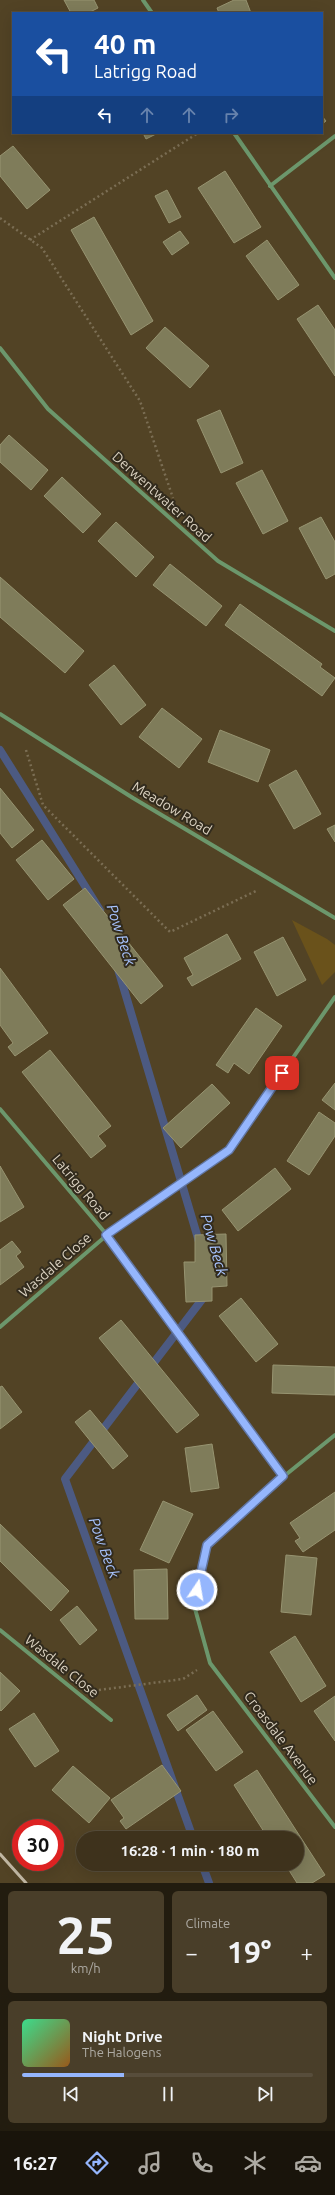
<!DOCTYPE html>
<meta charset="utf-8">
<style>
:root{--surface:#3e321c;--page:#493e29;--text:#f1f3f6;--muted:#adaaa3;--line:#574d3b;--accent:#95b6fd}
body{margin:0;font-family:Ubuntu,sans-serif;background:var(--page);color:var(--text);height:100vh;display:flex;flex-direction:column;font-size:15px;white-space:nowrap}
*{box-sizing:border-box;margin:0}
p{font-size:13px;color:var(--muted)}
.icon{flex:none;width:22px;height:22px;fill:none;stroke:currentColor;stroke-width:2;stroke-linecap:round;stroke-linejoin:round}
.map{position:relative;height:1883px;overflow:hidden}
.drawer{display:flex;flex-direction:column;gap:8px;padding:8px;background:#221c0f;flex:1}
.drawer>*{flex:none}
.guide{position:absolute;left:12px;top:12px;width:311px;height:122px;border-radius:0px;box-shadow:0 4px 16px #0002,0 0 0 1px var(--line);background:#1a4fa0;color:#fff;overflow:hidden}
.speed{position:absolute;left:12px;top:1819px;display:flex;gap:8px;font-size:20px;font-weight:700;text-align:center}
.speed>*{display:grid;place-content:center;width:52px;height:52px;border-radius:50%;background:var(--surface);box-shadow:0 4px 16px #0002,0 0 0 1px var(--line);line-height:1}
.speed .limit{border:6px solid #d22;background:#fff;color:#111}
.pin{position:absolute;display:grid;place-items:center;width:34px;height:34px;color:#fff;margin:-17px;border-radius:8px;box-shadow:0 2px 6px #0006}
.me{position:absolute;width:44px;margin:-22px;rotate:12deg;stroke-linejoin:round;filter:drop-shadow(0 0 3px #0008)}
.turn{display:flex;align-items:center;gap:14px;height:84px;padding:0 16px;font-size:18px}
.turn .icon{width:52px;height:52px;stroke-width:2.5}
.turn b{display:block;font-size:28px;line-height:34px}
.lanes{display:flex;align-items:center;height:38px;padding:0 16px;background:#0003;justify-content:center;gap:20px;direction:ltr}
.lanes .off{opacity:.35}
.big{font-size:30px;font-weight:600;line-height:1.1}
.drawer .widget{flex:1;display:flex;flex-direction:column;justify-content:center;gap:6px;min-width:0;padding:0 14px;border-radius:6px;background:var(--page)}
.drawer .dial{align-items:center;gap:0}
.dial b{font-size:52px;line-height:1}
.song{display:flex;align-items:center;gap:12px}
.cover{width:48px;height:48px;border-radius:6px;background:linear-gradient(135deg,hsl(150 70% 55%),hsl(30 70% 35%))}
.played{height:4px;border-radius:2px;background:linear-gradient(90deg,var(--accent) 35%,var(--line) 35%)}
.keys{display:flex;justify-content:space-around;direction:ltr}
.heat{display:flex;justify-content:space-between;align-items:center;font-size:22px;direction:ltr}
.drawer .tiles{flex:1;display:grid;gap:8px;grid-template-columns:1fr 1fr}
.widget:last-child{grid-column:span 2}
.trip{position:absolute;left:76px;top:1831px;width:228px;height:40px;border-radius:20px;background:var(--surface);box-shadow:0 4px 16px #0002,0 0 0 1px var(--line);font-weight:600;line-height:40px;text-align:center}
.menu{display:flex;height:64px;justify-content:space-around;align-items:center;background:#19140b;color:var(--muted)}
.menu .icon{width:28px;height:28px}
.menu .selected{color:var(--accent)}
.menu b{font-size:18px;color:var(--text)}
.map>svg:first-child{display:block}
.green{fill:#6a521b}
.lines{fill:none;stroke-linecap:round;stroke-linejoin:round}
.stream{stroke:#4c5a82;stroke-width:8}
.building{fill:#7f7c5a;stroke:#979471}
.path{stroke:#7b6e54;stroke-width:2.5;stroke-dasharray:2 3;stroke-linecap:butt}
.minor{stroke:#6c976c;stroke-width:4}
.rail{stroke:#c2b8a4;stroke-width:3}
.route-casing{stroke:#6176a4;stroke-width:10}
.route{stroke:#95b6fd;stroke-width:7}
.labels{text-anchor:middle;stroke-width:4;stroke-linejoin:round;paint-order:stroke}
.street-label{font-size:14px;fill:#dad1c0;stroke:#322b1d}
.water-label{font-size:15px;font-style:italic;fill:#a8c4ff;stroke:#322b1d}
</style>
<div class="map">
<svg width="335" height="1883" viewBox="0 0 335 1883">
<rect width="100%" height="100%" fill="#524325"/>
<polygon class="green" points="292,920 327,939 335,945 335,972 322,985"/>
<g class="lines">
<g class="stream">
<polyline points="0,750 100,910"/>
<polyline points="118,969 200,1245"/>
<polyline points="193,1838 65,1479 207,1293"/>
<polyline points="202,1864 209,1883"/>
</g>
</g>
<g class="building">
<polygon points="64,0 94,0 98,8 88,13 71,13"/>
<polygon points="234,0 246,0 251,13 219,13 217,8"/>
<polygon points="322,116 326,121 322,124"/>
<polygon points="143,133 158,133 146,139"/>
<polygon points="13,146 50,190 27,209 0,176 0,156"/>
<polygon points="225,171 261,227 234,243 198,188"/>
<polygon points="167,190 181,217 169,223 155,196"/>
<polygon points="94,217 153,321 131,335 71,230"/>
<polygon points="180,231 189,243 172,255 163,242"/>
<polygon points="267,240 299,285 278,300 246,256"/>
<polygon points="318,305 335,330 335,376 297,319"/>
<polygon points="165,327 209,366 190,388 146,348"/>
<polygon points="220,410 243,463 221,473 197,420"/>
<polygon points="9,435 48,470 31,490 0,462 0,445"/>
<polygon points="262,470 288,521 263,534 236,483"/>
<polygon points="62,477 101,514 83,533 44,496"/>
<polygon points="321,517 335,542 335,574 326,579 299,528"/>
<polygon points="116,522 154,557 136,577 98,541"/>
<polygon points="170,564 222,606 206,626 153,585"/>
<polygon points="0,577 84,651 65,673 0,617"/>
<polygon points="240,604 322,664 320,667 335,678 322,696 225,625"/>
<polygon points="114,665 146,705 121,725 89,685"/>
<polygon points="162,708 202,739 179,768 139,737"/>
<polygon points="220,730 270,750 258,782 208,762"/>
<polygon points="296,770 321,814 294,829 269,785"/>
<polygon points="0,788 34,830 12,848 0,833"/>
<polygon points="335,825 335,842 327,829"/>
<polygon points="42,840 74,879 48,900 16,860"/>
<polygon points="85,888 163,986 141,1004 63,905"/>
<polygon points="227,934 241,959 192,986 187,978 193,975 184,958"/>
<polygon points="283,937 306,980 277,996 254,952"/>
<polygon points="0,968 48,1033 15,1056 8,1047 13,1043 0,1025"/>
<polygon points="256,1008 282,1026 249,1074 234,1063 228,1073 216,1065"/>
<polygon points="50,1050 111,1126 98,1136 106,1146 91,1158 22,1072"/>
<polygon points="335,1083 335,1110 322,1100"/>
<polygon points="212,1084 230,1103 181,1148 163,1128"/>
<polygon points="319,1112 335,1123 335,1136 309,1175 287,1161"/>
<polygon points="0,1166 24,1207 0,1222"/>
<polygon points="275,1168 291,1189 238,1231 222,1210"/>
<polygon points="226,1234 227,1286 212,1287 212,1301 186,1302 184,1262 195,1262 195,1235"/>
<polygon points="12,1241 21,1252 16,1256 24,1267 0,1285 0,1250"/>
<polygon points="241,1298 278,1344 256,1362 219,1316"/>
<polygon points="121,1320 199,1415 177,1433 99,1338"/>
<polygon points="273,1365 335,1367 335,1395 272,1393"/>
<polygon points="2,1386 22,1412 0,1429 0,1387"/>
<polygon points="90,1410 128,1456 113,1469 75,1422"/>
<polygon points="212,1444 219,1488 191,1492 185,1448"/>
<polygon points="335,1492 335,1530 303,1552 295,1541 300,1538 290,1523"/>
<polygon points="163,1501 193,1514 169,1563 140,1550"/>
<polygon points="0,1524 69,1591 51,1611 0,1561"/>
<polygon points="286,1555 317,1558 311,1615 281,1612"/>
<polygon points="167,1569 168,1619 135,1619 134,1570"/>
<polygon points="77,1606 97,1630 80,1645 60,1620"/>
<polygon points="295,1636 326,1686 301,1702 270,1652"/>
<polygon points="0,1672 20,1691 1,1711 0,1710"/>
<polygon points="197,1695 207,1710 178,1731 167,1715"/>
<polygon points="335,1696 335,1741 314,1711"/>
<polygon points="213,1711 243,1752 216,1771 186,1730"/>
<polygon points="34,1713 59,1751 35,1767 9,1729"/>
<polygon points="162,1765 181,1791 126,1829 120,1821 124,1818 111,1800"/>
<polygon points="73,1766 110,1798 89,1823 52,1790"/>
<polygon points="257,1770 325,1875 312,1883 297,1883 285,1864 297,1864 297,1838 268,1838 234,1785"/>
</g>
<g class="lines">
<g class="path">
<polyline points="0,218 42,248 140,401 173,498"/>
<polyline points="30,240 198,133"/>
<polyline points="26,750 43,805 170,932 258,890"/>
<polyline points="99,1690 183,1679 197,1670"/>
</g>
<g class="minor">
<polyline points="143,0 152,13"/>
<polyline points="234,133 335,278"/>
<polyline points="270,186 335,136"/>
<polyline points="0,348 48,409 218,561 335,631"/>
<polyline points="0,714 133,798 335,918"/>
<polyline points="0,1109 107,1235 283,1477"/>
<polyline points="0,1327 107,1235 229,1150 335,997"/>
<polyline points="335,1435 283,1477 207,1545 194,1605 210,1663 335,1827"/>
<polyline points="0,1630 111,1720"/>
</g>
<polyline class="rail" points="0,1854 26,1883"/>
</g>
<g class="lines">
<g class="route-casing">
<polyline id="route" points="197,1590 207,1545 283,1476 106,1235 229,1150 282,1073"/>
</g>
<use href="#route" class="route"/>
</g>
<g class="labels">
<g class="street-label">
<text transform="translate(162 497) rotate(42)" y="5">Derwentwater Road</text>
<text transform="translate(172 808) rotate(31)" y="5">Meadow Road</text>
<text transform="translate(81 1187) rotate(50)" y="5">Latrigg Road</text>
<text transform="translate(55 1265) rotate(-41)" y="5">Wasdale Close</text>
<text transform="translate(62 1666) rotate(39)" y="5">Wasdale Close</text>
<text transform="translate(281 1738) rotate(53)" y="5">Croasdale Avenue</text>
</g>
<g class="water-label">
<text transform="translate(121 935) rotate(72)" y="5">Pow Beck</text>
<text transform="translate(214 1245) rotate(74)" y="5">Pow Beck</text>
<text transform="translate(104 1548) rotate(70)" y="5">Pow Beck</text>
</g>
</g>
</svg>
<div class="speed"><div class="limit">30</div></div>
<div class="pin" style="left:282px;top:1073px;background:#d93025"><svg class="icon" aria-label="arrive" viewBox="0 0 24 24"><path d="M6 21V4h12l-3 4 3 4H6"/></svg></div>
<svg class="me" style="left:197px;top:1590px" viewBox="-20 -20 40 40"><circle r="17" fill="#95b6fd" stroke="#fff" stroke-width="3"/><path d="M0-11L8 9 0 5-8 9z" fill="#fff"/></svg>
<div class="trip">16:28 · 1 min · 180 m</div>
<div class="guide">
<div class="turn"><svg class="icon" aria-label="left" viewBox="0 0 24 24"><path d="M17 20v-9H6M10 6l-5 5 5 5"/></svg><div><b>40 m</b>Latrigg Road</div></div>
<div class="lanes"><svg class="icon" aria-label="left" viewBox="0 0 24 24"><path d="M17 20v-9H6M10 6l-5 5 5 5"/></svg><svg class="icon off" aria-label="ahead" viewBox="0 0 24 24"><path d="M12 20V5M6 11l6-6 6 6"/></svg><svg class="icon off" aria-label="ahead" viewBox="0 0 24 24"><path d="M12 20V5M6 11l6-6 6 6"/></svg><svg class="icon off" aria-label="right" viewBox="0 0 24 24"><path d="M7 20v-9h11M14 6l5 5-5 5"/></svg></div>
</div>
</div>
<section class="drawer">
<div class="tiles">
<div class="widget dial"><b>25</b><p>km/h</p></div>
<div class="widget"><p>Climate</p>
<div class="heat"><a>−</a><b class="big">19°</b><a>+</a></div>
</div>
<div class="widget">
<div class="song"><i class="cover"></i><div><b>Night Drive</b><p>The Halogens</p></div></div>
<div class="played"></div>
<div class="keys"><svg class="icon" aria-label="previous" viewBox="0 0 24 24"><path d="M18 5L8 12l10 7zM5 5v14"/></svg><svg class="icon" aria-label="pause" viewBox="0 0 24 24"><path d="M8 5v14M16 5v14"/></svg><svg class="icon" aria-label="next" viewBox="0 0 24 24"><path d="M6 5l10 7-10 7zM19 5v14"/></svg></div>
</div>
</div>
</section>
<nav class="menu">
<b>16:27</b>
<svg class="icon selected" aria-label="directions" viewBox="0 0 24 24"><path d="M12 3l9 9-9 9-9-9zM9 14v-3h6M13 9l2 2-2 2"/></svg>
<svg class="icon" aria-label="music" viewBox="0 0 24 24"><path d="M9 18V5l10-2v13"/><circle cx="6" cy="18" r="3"/><circle cx="16" cy="16" r="3"/></svg>
<svg class="icon" aria-label="phone" viewBox="0 0 24 24"><path d="M5 4h4l2 5-3 2q2 4 5 5l2-3 5 2v4C11 20 4 13 5 4z"/></svg>
<svg class="icon" aria-label="climate" viewBox="0 0 24 24"><path d="M12 3v18M4 7l16 10M4 17L20 7"/></svg>
<svg class="icon" aria-label="car" viewBox="0 0 24 24"><path d="M5 17H2v-5l4-1 3-4h7l3 4 3 1v5h-3M9 17h6M6 11h13"/><circle cx="7" cy="17" r="2"/><circle cx="17" cy="17" r="2"/></svg>
</nav>
